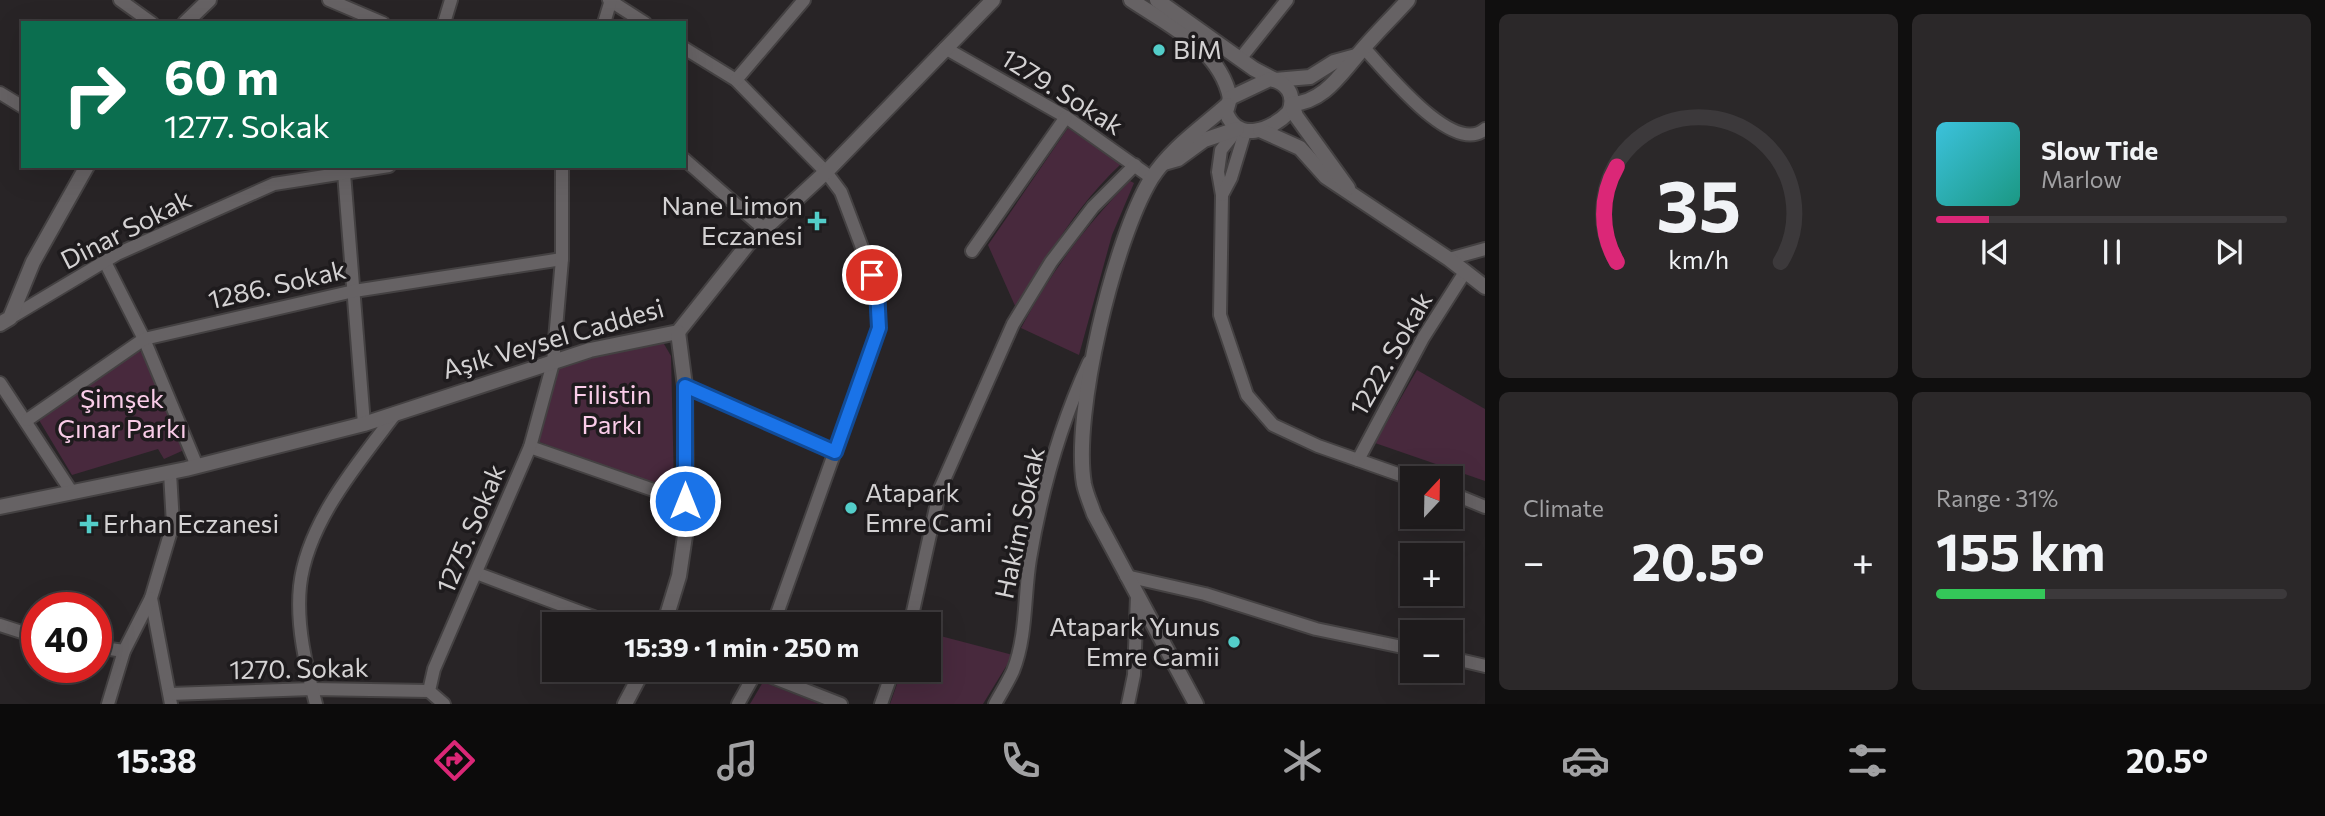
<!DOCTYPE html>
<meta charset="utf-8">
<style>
:root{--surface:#1e1b1c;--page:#2b2829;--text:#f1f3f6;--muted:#a1a1a3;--line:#3c393b;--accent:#db2777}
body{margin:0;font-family:Commissioner,sans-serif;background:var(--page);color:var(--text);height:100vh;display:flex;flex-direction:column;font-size:26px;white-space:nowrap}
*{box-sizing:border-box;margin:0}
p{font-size:23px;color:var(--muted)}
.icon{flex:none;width:38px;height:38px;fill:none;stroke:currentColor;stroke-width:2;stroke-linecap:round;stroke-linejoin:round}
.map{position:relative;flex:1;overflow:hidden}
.panel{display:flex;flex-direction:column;gap:14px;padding:14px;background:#100f0f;width:840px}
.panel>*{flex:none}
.hud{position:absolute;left:21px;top:21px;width:665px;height:147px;border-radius:0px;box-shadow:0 7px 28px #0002,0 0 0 2px var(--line);background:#0b6e4f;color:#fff;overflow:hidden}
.needle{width:46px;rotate:22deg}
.controls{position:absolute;left:1400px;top:466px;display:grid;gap:14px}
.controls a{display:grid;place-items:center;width:63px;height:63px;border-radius:0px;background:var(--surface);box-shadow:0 7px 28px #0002,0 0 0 2px var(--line);font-size:35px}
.speed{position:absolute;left:21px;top:592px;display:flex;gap:14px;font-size:35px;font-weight:700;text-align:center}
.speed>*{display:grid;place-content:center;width:91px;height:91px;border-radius:50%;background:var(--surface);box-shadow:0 7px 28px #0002,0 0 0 2px var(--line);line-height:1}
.speed .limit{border:10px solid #d22;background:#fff;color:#111}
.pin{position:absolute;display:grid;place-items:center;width:60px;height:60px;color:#fff;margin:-30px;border:4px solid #fff;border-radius:50%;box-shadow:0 2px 7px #0007}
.me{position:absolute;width:77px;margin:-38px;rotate:0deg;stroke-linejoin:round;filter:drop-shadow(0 0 5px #0008)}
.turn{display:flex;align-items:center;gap:24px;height:147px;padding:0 28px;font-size:32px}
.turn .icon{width:91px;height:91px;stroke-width:2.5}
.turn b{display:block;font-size:49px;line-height:60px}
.big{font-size:52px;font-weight:700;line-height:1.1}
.panel .tile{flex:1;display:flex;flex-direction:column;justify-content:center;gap:10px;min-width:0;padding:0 24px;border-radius:10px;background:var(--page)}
.panel .dial{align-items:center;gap:0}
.dial svg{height:182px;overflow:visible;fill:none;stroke:var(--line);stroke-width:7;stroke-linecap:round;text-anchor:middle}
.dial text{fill:var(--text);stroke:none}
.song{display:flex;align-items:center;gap:21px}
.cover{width:84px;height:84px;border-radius:10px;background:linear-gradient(135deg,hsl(190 70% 55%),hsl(170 70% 35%))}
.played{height:7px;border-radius:4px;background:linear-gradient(90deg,var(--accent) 15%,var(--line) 15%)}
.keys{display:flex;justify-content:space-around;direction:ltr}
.heat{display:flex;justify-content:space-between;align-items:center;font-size:38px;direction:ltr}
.charge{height:10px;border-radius:5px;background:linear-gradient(90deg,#34c759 31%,var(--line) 0)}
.panel .tiles{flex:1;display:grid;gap:14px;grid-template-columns:repeat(2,1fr)}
.trip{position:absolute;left:542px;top:612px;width:399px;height:70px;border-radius:0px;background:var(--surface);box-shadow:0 7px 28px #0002,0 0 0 2px var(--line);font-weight:700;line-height:70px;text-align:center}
.menu{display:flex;height:112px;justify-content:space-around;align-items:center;background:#0c0b0b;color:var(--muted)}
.menu .icon{width:49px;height:49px}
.menu .on{color:var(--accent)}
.menu b{font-size:32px;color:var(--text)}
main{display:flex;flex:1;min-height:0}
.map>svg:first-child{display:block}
.green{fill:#48293d}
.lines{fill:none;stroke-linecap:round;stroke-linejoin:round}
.minor-casing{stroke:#444142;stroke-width:16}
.tertiary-casing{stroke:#444142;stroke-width:18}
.minor{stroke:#666264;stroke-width:12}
.tertiary{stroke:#666264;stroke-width:14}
.route-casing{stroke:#114b97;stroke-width:18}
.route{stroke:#1a73e8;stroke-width:12}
.poi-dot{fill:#53cdc9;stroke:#1e1b1d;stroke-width:2.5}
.labels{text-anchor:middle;stroke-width:7;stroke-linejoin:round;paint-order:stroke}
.poi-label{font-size:26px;fill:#d4d2d3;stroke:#1e1b1d;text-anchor:start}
.street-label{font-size:26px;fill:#d4d2d3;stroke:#1e1b1d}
.park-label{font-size:26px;fill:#f9cce8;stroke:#1e1b1d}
</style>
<main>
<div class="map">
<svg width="1485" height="704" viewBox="0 0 1485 704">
<rect width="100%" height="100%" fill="#282426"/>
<g class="green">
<path d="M 1068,128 L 1121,164 C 1076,206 1047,257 1016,308 L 988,245 Z"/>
<path d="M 1130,181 L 1134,183 L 1112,235 L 1079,355 L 1021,328 C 1051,272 1086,225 1130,181 Z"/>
<polygon points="641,344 664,344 671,356 674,486 670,491 537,441 557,369 581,359"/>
<polygon points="137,351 144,352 184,450 164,459 158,449 72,475 39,420"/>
<polygon points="1417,370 1485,409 1485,481 1375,443"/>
<polygon points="929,633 1013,655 983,704 890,704 902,670 929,670"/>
<polygon points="763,682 820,704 750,704"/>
</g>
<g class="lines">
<g class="minor-casing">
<g id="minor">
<polyline points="120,0 152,23"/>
<polyline points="329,0 383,23"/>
<polyline points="609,0 645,23"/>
<polyline points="444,23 451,0"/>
<polyline points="604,23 611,0"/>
<polyline points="684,48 736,80 826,172 841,192 878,290 879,328 773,625"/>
<polyline points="945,48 1066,117 1152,178"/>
<path d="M 1364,48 C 1385,70 1453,157 1485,129"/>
<polyline points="1240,59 1287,0"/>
<polyline points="736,80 804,0"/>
<polyline points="0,93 23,107"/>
<polyline points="1237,130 1221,150 1218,172 1222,195 1220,315 1247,395 1273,425 1318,446 1412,479"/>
<polyline points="684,159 764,229"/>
<polyline points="332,166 344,173 364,424"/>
<polyline points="1222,195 1231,178 1245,132"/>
<polyline points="972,251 1066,117"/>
<polyline points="1449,259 1485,249"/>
<polyline points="105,262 144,339 197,466"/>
<polyline points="10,318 117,254 274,184 389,166"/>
<polyline points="0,383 71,491"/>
<polyline points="685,386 835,452"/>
<polyline points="27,420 144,339 354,291 562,259"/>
<polyline points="530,447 685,501"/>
<polyline points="1358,460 1423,338 1465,272"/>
<polyline points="170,473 173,524 151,598 171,704"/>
<polyline points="1451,493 1485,507"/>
<polyline points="476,573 615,625"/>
<polyline points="1126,576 1205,594 1316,629 1412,649"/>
<polyline points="0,625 37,637"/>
<polyline points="910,625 940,489 1013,324 1051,262 1093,207 1135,165"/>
<polyline points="96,647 124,651"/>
<polyline points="1451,658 1485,666"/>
<polyline points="754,670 841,704"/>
<polyline points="170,694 312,689 429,691"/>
<polyline points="108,704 124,651 151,598"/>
<path d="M 316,704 C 306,667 296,625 300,586 C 307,522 359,462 396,413"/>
<polyline points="444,704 429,691 434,669 530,447 553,363 562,259 562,166"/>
<polyline points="738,704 757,670"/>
<polyline points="881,704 893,670"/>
<path d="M 995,704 C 1001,693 1008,682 1013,671 C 1027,636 1024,595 1030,559 C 1041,493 1061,423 1089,362"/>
<polyline points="1128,704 1134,675 1137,596"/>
</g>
</g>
<g class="tertiary-casing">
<g id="tertiary">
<path d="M 1131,0 C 1170,26 1220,49 1230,98"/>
<polyline points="1157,0 1254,69 1275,80 1310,77 1334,62 1356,56"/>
<polyline points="185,23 209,0"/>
<path d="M 1270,79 C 1287,82 1296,95 1289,112 C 1271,131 1237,143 1226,112 L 1230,98 Z"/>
<polyline points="1260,130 1300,148 1326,177 1449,259 1485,287"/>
<polyline points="1164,163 1178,159 1204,140 1237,129"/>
<path d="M 1348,188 L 1296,116 L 1292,104 C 1322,102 1338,78 1356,57 C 1372,37 1391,19 1408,0"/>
<polyline points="0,324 10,318 33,262 87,166"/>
<polyline points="0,507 186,469 364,424 590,350 678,332 748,244 826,172 993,0"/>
<polyline points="664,625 679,576 686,529 685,386 678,332"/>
<polyline points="625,704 643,670"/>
<path d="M 1196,704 L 1094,514 C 1091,505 1086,494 1084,484 C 1072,414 1114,240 1151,179 C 1171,148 1200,129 1227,105"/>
</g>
</g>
<use href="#minor" class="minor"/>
<use href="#tertiary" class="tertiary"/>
</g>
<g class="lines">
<g class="route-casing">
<polyline id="route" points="685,501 685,386 835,452 879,328 877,290 872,275"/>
</g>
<use href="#route" class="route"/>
</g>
<g class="poi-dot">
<circle cx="1159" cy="50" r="7"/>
<path d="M813.5 210.5h7v7h7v7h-7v7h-7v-7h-7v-7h7z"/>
<circle cx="851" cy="508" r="7"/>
<path d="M85.5 513.5h7v7h7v7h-7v7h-7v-7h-7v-7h7z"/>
<circle cx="1234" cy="642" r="7"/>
</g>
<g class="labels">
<g class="poi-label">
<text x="1173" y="59">BİM</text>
<text x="803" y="215" text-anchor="end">Nane Limon<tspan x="803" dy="30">Eczanesi</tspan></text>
<text x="865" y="502">Atapark<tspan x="865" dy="30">Emre Cami</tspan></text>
<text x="103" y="533">Erhan Eczanesi</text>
<text x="1220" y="636" text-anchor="end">Atapark Yunus<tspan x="1220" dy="30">Emre Camii</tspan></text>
</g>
<g class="street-label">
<text transform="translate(1062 92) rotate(32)" y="9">1279. Sokak</text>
<text transform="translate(126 230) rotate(-27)" y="9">Dinar Sokak</text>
<text transform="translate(277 285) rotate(-13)" y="9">1286. Sokak</text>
<text transform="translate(553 339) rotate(-16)" y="9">Aşık Veysel Caddesi</text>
<text transform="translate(1391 354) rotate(-60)" y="9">1222. Sokak</text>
<text transform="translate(1020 523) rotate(-78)" y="9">Hakim Sokak</text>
<text transform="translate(471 529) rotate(-67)" y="9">1275. Sokak</text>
<text transform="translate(299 669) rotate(-1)" y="9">1270. Sokak</text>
</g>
<g class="park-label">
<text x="612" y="404">Filistin<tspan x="612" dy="30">Parkı</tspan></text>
<text x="122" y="408">Şimşek<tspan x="122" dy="30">Çınar Parkı</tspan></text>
</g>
</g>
</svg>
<div class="controls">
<a><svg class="needle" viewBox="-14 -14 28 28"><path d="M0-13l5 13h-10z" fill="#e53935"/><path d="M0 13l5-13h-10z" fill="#a1a1a3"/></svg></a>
<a>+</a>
<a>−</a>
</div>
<div class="speed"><div class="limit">40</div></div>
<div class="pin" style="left:872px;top:275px;background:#d93025"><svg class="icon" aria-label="arrive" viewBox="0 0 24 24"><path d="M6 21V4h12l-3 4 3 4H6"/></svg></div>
<svg class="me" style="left:685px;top:501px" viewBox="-20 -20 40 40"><circle r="17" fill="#1a73e8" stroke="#fff" stroke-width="3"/><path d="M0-11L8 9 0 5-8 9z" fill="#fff"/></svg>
<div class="trip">15:39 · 1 min · 250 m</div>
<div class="hud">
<div class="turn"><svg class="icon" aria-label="right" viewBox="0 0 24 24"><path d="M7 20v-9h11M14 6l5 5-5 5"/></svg><div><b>60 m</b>1277. Sokak</div></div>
</div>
</div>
<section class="panel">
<div class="tiles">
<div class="tile dial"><svg viewBox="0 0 100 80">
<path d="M14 69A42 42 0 1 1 86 69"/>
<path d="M14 69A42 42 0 0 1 14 27" stroke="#db2777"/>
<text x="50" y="56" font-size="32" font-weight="700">35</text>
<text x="50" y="72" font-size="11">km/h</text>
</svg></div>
<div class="tile">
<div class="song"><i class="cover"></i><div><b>Slow Tide</b><p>Marlow</p></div></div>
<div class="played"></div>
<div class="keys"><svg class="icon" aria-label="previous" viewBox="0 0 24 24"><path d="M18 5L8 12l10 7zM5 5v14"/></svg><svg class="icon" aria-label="pause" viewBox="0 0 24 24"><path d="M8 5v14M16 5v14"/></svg><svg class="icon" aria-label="next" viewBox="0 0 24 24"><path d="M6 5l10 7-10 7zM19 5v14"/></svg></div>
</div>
<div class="tile"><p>Climate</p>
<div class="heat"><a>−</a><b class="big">20.5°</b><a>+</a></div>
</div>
<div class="tile"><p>Range · 31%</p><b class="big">155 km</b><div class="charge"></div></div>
</div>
</section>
</main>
<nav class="menu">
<b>15:38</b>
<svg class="icon on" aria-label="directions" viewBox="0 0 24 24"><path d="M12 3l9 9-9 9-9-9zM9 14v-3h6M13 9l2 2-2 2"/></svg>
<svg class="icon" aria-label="music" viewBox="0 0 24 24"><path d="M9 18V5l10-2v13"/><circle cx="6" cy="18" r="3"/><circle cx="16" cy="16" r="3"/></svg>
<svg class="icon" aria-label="phone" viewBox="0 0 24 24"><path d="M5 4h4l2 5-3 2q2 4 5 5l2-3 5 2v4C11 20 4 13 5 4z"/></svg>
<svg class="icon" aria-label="climate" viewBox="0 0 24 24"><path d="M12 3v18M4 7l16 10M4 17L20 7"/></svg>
<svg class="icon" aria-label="car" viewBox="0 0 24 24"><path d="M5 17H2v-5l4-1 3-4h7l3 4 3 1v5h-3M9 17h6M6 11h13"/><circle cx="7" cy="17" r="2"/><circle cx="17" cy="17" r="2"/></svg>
<svg class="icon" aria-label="filters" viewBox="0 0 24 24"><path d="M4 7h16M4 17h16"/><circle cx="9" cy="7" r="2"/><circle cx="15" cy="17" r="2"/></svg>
<b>20.5°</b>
</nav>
